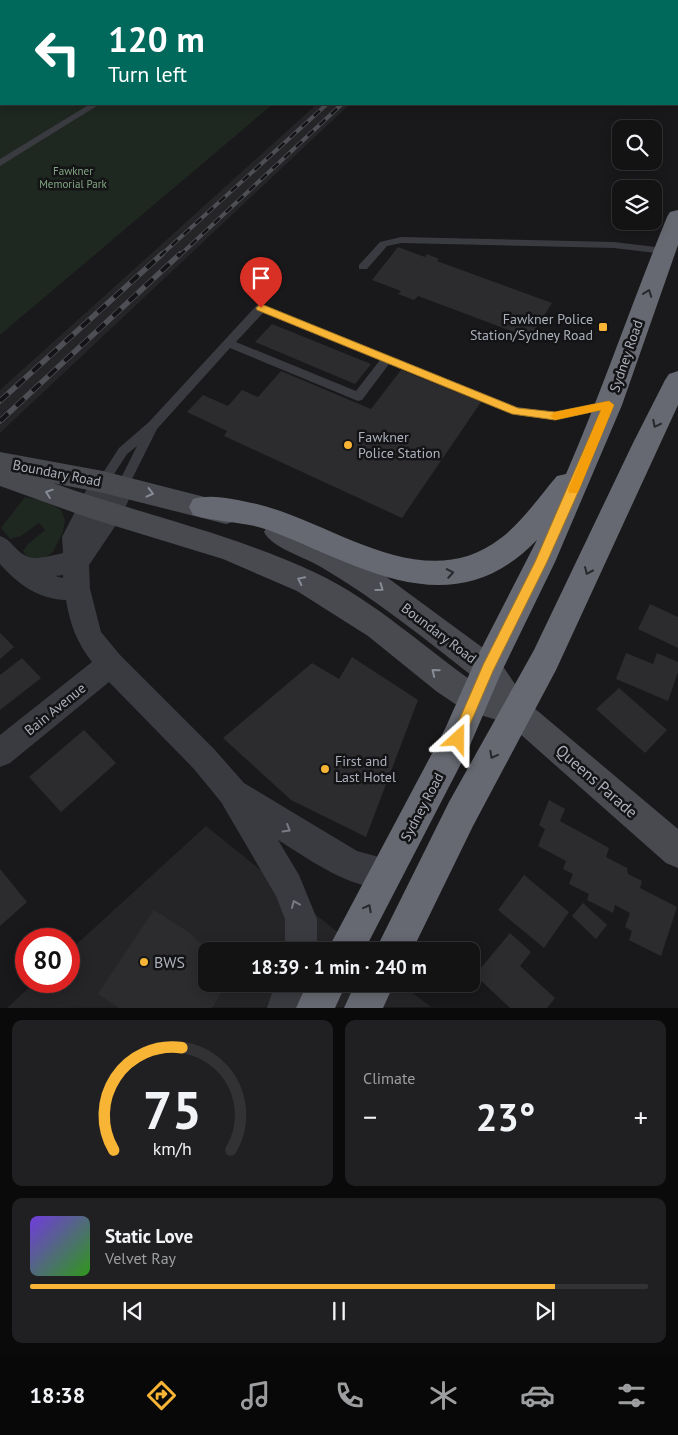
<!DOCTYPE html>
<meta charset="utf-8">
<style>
:root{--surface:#131314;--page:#202022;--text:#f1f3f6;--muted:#9d9ea0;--line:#323234;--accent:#f7b435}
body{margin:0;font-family:"PT Sans",sans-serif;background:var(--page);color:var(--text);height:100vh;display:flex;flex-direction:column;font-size:19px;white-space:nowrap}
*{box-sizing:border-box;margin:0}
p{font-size:16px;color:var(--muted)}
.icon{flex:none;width:28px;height:28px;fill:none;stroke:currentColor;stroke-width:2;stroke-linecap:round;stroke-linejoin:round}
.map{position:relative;height:1008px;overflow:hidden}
.drawer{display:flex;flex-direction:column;gap:12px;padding:12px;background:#0a0a0b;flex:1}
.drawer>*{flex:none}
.hud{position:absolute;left:0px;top:0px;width:679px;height:105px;box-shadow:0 2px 12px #0003,0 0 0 1px var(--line);background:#00695c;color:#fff;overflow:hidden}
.buttons{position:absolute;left:612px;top:120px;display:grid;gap:10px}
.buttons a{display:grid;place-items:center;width:50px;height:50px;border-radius:10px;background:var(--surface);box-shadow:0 2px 12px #0003,0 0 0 1px var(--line);font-size:25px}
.speed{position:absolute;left:15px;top:928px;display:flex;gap:10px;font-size:25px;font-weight:700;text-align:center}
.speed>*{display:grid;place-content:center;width:65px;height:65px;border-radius:50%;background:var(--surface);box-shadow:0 2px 12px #0003,0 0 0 1px var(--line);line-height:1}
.speed .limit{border:8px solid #d22;background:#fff;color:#111}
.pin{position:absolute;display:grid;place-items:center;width:42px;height:42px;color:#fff;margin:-51px -21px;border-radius:50% 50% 50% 0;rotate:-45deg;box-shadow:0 0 5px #0007}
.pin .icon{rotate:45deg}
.me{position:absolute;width:55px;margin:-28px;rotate:24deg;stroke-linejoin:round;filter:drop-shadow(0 0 4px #0008)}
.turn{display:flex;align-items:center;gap:18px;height:105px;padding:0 25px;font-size:22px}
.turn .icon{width:65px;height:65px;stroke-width:2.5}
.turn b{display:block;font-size:35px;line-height:42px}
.big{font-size:38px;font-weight:600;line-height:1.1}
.drawer .card{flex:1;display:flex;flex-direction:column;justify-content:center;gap:8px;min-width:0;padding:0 18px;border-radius:10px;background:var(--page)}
.drawer .dial{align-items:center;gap:0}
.dial svg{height:130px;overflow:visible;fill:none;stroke:var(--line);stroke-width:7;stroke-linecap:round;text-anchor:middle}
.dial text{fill:var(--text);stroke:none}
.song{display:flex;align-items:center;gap:15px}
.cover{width:60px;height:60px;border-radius:8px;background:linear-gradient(135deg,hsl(260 70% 55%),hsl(110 70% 35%))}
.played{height:5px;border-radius:2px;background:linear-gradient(90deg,var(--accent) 85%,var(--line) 85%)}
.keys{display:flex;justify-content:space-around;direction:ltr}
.heat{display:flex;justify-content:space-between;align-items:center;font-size:28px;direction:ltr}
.drawer .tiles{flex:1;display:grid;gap:12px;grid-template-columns:1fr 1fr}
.card:last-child{grid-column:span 2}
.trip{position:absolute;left:198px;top:942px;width:282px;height:50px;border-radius:10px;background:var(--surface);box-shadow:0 2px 12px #0003,0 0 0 1px var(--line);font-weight:600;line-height:50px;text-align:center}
.menu{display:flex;height:80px;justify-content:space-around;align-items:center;background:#080808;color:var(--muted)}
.menu .icon{width:35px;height:35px}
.menu .selected{color:var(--accent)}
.menu b{font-size:22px;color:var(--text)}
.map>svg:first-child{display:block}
.built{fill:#252528}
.green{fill:#1e2720}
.building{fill:#2c2c2f}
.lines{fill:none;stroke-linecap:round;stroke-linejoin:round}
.lane{fill:#3a3b40;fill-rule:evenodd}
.street{fill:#3a3b40;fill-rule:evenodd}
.secondary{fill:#484a50;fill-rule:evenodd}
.highway{fill:#666971;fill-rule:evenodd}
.rail-far1-casing{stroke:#4d4f55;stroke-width:4}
.rail-casing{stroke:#4d4f55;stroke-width:5.5}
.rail-far1{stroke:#141416;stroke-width:2.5;stroke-dasharray:8;stroke-linecap:butt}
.rail{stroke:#141416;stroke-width:4;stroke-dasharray:11;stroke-linecap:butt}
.oneway{stroke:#28292d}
.oneway2{stroke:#888c96}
.oneway3{stroke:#787b84}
.route{fill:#f7b435;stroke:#a17522}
.slow{fill:#f59e0b}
.poi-dot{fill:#f7b435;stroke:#141416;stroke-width:2}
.labels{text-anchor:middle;stroke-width:5;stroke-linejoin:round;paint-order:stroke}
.far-park-label{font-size:11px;fill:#82a683;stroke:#141416}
.poi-label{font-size:14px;fill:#abb0bb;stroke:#141416;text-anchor:start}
.street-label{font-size:14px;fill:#abb0bb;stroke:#141416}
.near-street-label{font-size:16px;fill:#abb0bb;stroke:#141416}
.near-poi-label{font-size:16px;fill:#abb0bb;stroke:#141416;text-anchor:start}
</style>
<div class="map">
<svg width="678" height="1008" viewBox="0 0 678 1008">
<rect width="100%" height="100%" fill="#19191b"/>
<g class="built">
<polygon points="317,104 350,104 0,433 0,390"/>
<polygon points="206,826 361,951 206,951 206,984 401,984 431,1007 7,1008 36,981 69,981 69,951"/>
</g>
<g class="green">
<polygon points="0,0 395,0 1,1 1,104 273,104 0,335"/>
<polygon points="25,497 46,501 61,510 65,520 63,532 53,552 44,558 28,558 23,551 28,544 45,530 39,523 21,536 10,539 1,528"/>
</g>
<g class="building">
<polygon points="398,247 425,257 427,254 439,259 437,261 552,303 530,338 418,296 414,300 398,294 401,291 372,280"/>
<polygon points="272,324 371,364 355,384 255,342"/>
<polygon points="401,370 481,402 402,518 224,436 227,431 187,412 203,395 228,406 242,390 258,397 281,371 371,409"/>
<polygon points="650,604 678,617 678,648 638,629"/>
<polygon points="0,633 14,647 0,659"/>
<polygon points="626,653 653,664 657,653 678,662 678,672 668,701 616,679"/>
<polygon points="352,657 418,700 366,837 291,800 223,738 312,663 339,679"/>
<polygon points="22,658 41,678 0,710 0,675"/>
<polygon points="619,688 667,730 645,753 596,709"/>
<polygon points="84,730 116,763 61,812 29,777"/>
<polygon points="549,800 565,809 560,821 609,848 606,857 627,868 628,874 642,881 640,888 677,907 661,956 629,940 632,931 625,927 630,913 615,905 613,913 587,900 589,894 569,884 573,874 563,869 566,861 538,846 545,829 539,825"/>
<polygon points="0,869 27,902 0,926"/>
<polygon points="524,875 569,912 544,948 498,910"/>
<polygon points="583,903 607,925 596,939 572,916"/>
<polygon points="154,910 187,931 209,951 206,951 206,984 226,984 212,1008 119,1008 98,994"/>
<polygon points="510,933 531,952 520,966 555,998 547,1008 510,1008 475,975"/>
</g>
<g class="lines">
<g class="lane">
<polygon points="35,0 43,0 44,1 36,1"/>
<rect x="0" y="37" width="1" height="4"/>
<polygon points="90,104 100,104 0,166 0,159"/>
<polygon points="401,237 614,242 664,248 669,251 664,254 614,248 401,243 387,246 367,269 359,269 359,265 380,242"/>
<path d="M 261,304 L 517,407 L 555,412 L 609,401 L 615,405 L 609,409 L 555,420 L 516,415 L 389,364 L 362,400 L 358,401 L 230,348 L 157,429 L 127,489 L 119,489 L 117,486 L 137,446 L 127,454 L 107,485 L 99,485 L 97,482 L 99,479 L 119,448 L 149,422 L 257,305 ZM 263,313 L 380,360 L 356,391 L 236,342 Z"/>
</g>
<g class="street">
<path d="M 103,472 L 112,475 L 114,480 L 123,476 L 132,479 L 135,486 L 120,519 L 89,565 L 90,589 L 101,632 L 120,655 L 214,749 L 244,783 L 357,851 L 397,862 L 402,873 L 397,884 C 361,899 308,858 278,840 L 299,875 L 317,919 L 317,951 L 285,951 L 285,919 L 276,896 L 221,802 L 194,769 L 109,682 L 10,763 L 0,767 L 0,735 L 92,662 C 77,643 70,624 66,600 C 38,599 18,584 0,564 L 0,536 C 12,540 15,551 26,556 C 35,561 53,555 63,553 L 62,537 L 94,475 ZM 63,575 L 63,578 L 55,576 Z"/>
<polygon points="275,984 309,984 301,1008 267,1008"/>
</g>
<path class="secondary" d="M 0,452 L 103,471 L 236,505 L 240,513 L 236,521 L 226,524 L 103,493 L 53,483 C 140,514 231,533 316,573 C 376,601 426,650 481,687 L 476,679 C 426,640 376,599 321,567 C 305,557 272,548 264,532 L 268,524 L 278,521 L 288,524 L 332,545 L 377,570 L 498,659 L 527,702 L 678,829 L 678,868 L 666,863 L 502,718 L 497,720 L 464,710 L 436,691 L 368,636 L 297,591 L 223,559 L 89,518 L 0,486 Z"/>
<g class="highway">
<path d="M 678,210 L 678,245 L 622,405 L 555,562 L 501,673 L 468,750 L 364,951 L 327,951 L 445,729 L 476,659 L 537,540 C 452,628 362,566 271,531 C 246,521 218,523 193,515 L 189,507 L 193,499 C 212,493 237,500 257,504 C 335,523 424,598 501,538 C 523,521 539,497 557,476 L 566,474 C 603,389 632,302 667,217 L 670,212 Z"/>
<polygon points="678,371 678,405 556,670 473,826 412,951 375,951 449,802 534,650 633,443 665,380 669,374"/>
<polygon points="307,984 346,984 335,1008 296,1008"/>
<polygon points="355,984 394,984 383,1008 344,1008"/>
</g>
<g class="rail-far1-casing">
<g id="rail-far1">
<polyline points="160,256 327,104"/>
<polyline points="179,256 342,104"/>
</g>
</g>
<g class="rail-casing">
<g id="rail">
<polyline points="0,401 162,254"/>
<polyline points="0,421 180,254"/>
</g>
</g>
<use href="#rail-far1" class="rail-far1"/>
<use href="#rail" class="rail"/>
</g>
<defs><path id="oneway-chevron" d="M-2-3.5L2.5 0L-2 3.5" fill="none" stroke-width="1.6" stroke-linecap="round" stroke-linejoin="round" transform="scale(1.25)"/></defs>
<g class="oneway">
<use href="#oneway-chevron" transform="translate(648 293) rotate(-70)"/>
<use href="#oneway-chevron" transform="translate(656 424) rotate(117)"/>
<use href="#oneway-chevron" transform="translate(588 571) rotate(114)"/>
<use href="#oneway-chevron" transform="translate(450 573) rotate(-10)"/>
<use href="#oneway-chevron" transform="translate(493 755) rotate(118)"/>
<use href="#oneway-chevron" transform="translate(368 908) rotate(-62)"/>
</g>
<g class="oneway2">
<use href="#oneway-chevron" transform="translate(49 493) rotate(-161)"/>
<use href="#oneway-chevron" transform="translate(150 493) rotate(14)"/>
<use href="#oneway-chevron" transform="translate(301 580) rotate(-154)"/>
<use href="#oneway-chevron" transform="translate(380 588) rotate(36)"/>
<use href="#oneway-chevron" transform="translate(435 672) rotate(-141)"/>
</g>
<g class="oneway3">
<use href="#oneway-chevron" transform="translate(287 829) rotate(31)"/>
<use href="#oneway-chevron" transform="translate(295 904) rotate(-112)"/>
</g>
<polygon class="route" points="261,304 518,408 555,412 609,401 614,405 576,497 547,562 493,671 462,743 458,745 453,743 451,739 483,665 535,562 601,410 555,420 512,414 257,310 256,308"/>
<polygon class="slow" points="609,401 614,405 579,490 577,493 569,493 568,490 601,410 555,420 550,416 555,412"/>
<g class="poi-dot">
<rect x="598" y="322" width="10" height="10" rx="2.5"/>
<circle cx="348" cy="445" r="5"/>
<circle cx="325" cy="769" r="5"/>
<circle cx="144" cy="962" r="5"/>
</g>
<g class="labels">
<g class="far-park-label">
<text x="73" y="175">Fawkner<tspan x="73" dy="13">Memorial Park</tspan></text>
</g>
<g class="poi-label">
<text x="593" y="324" text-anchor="end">Fawkner Police<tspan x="593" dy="16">Station/Sydney Road</tspan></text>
<text x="358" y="442">Fawkner<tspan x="358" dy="16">Police Station</tspan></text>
<text x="335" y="766">First and<tspan x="335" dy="16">Last Hotel</tspan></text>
</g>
<g class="street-label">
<text transform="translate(626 356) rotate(-71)" y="5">Sydney Road</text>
<text transform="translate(57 473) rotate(11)" y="5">Boundary Road</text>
<text transform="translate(439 633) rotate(37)" y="5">Boundary Road</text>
<text transform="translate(55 709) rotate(-39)" y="5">Bain Avenue</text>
<text transform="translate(422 807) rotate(-62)" y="5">Sydney Road</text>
</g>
<g class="near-street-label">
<text transform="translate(597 781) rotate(41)" y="6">Queens Parade</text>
</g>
<g class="near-poi-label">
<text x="154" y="968">BWS</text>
</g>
</g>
</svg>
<div class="buttons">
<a><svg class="icon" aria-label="search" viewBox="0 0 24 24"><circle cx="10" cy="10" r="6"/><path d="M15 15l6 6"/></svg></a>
<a><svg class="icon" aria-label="layers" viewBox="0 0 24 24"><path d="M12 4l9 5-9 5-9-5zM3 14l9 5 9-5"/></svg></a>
</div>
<div class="speed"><div class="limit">80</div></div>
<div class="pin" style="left:261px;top:308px;background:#d93025"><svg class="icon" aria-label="arrive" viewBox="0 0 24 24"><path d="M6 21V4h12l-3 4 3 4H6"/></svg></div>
<svg class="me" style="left:458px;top:739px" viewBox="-20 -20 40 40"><path d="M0-17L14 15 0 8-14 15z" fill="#f7b435" stroke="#fff" stroke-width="4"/></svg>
<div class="trip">18:39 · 1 min · 240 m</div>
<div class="hud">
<div class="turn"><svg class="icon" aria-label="left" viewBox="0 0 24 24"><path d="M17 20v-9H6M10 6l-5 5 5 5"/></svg><div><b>120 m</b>Turn left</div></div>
</div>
</div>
<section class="drawer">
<div class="tiles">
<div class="card dial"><svg viewBox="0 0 100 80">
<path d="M14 69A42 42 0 1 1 86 69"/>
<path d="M14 69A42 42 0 0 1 56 6" stroke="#f7b435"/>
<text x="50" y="56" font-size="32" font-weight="700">75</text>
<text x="50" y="72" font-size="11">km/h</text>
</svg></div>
<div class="card"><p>Climate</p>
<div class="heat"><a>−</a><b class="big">23°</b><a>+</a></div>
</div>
<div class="card">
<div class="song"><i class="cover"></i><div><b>Static Love</b><p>Velvet Ray</p></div></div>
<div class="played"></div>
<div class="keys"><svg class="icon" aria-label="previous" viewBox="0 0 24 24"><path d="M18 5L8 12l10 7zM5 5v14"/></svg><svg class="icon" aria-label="pause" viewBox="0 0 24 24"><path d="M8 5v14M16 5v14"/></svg><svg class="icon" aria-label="next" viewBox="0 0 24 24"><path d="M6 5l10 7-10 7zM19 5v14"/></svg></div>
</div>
</div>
</section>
<nav class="menu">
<b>18:38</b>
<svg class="icon selected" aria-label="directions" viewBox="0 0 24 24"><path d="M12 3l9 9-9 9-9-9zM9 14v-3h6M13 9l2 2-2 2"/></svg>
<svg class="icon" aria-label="music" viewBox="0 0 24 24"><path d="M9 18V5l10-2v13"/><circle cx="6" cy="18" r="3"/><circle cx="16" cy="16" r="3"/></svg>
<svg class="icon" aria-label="phone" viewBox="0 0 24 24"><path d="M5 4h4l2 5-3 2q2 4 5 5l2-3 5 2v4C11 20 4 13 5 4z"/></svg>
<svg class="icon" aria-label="climate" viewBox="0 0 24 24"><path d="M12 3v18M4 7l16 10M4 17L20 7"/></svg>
<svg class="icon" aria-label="car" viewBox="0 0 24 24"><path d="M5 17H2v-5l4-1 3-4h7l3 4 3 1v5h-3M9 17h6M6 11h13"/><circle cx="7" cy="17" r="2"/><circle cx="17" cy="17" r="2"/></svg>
<svg class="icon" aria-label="filters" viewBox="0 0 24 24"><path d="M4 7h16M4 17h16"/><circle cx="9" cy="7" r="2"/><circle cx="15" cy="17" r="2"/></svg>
</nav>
